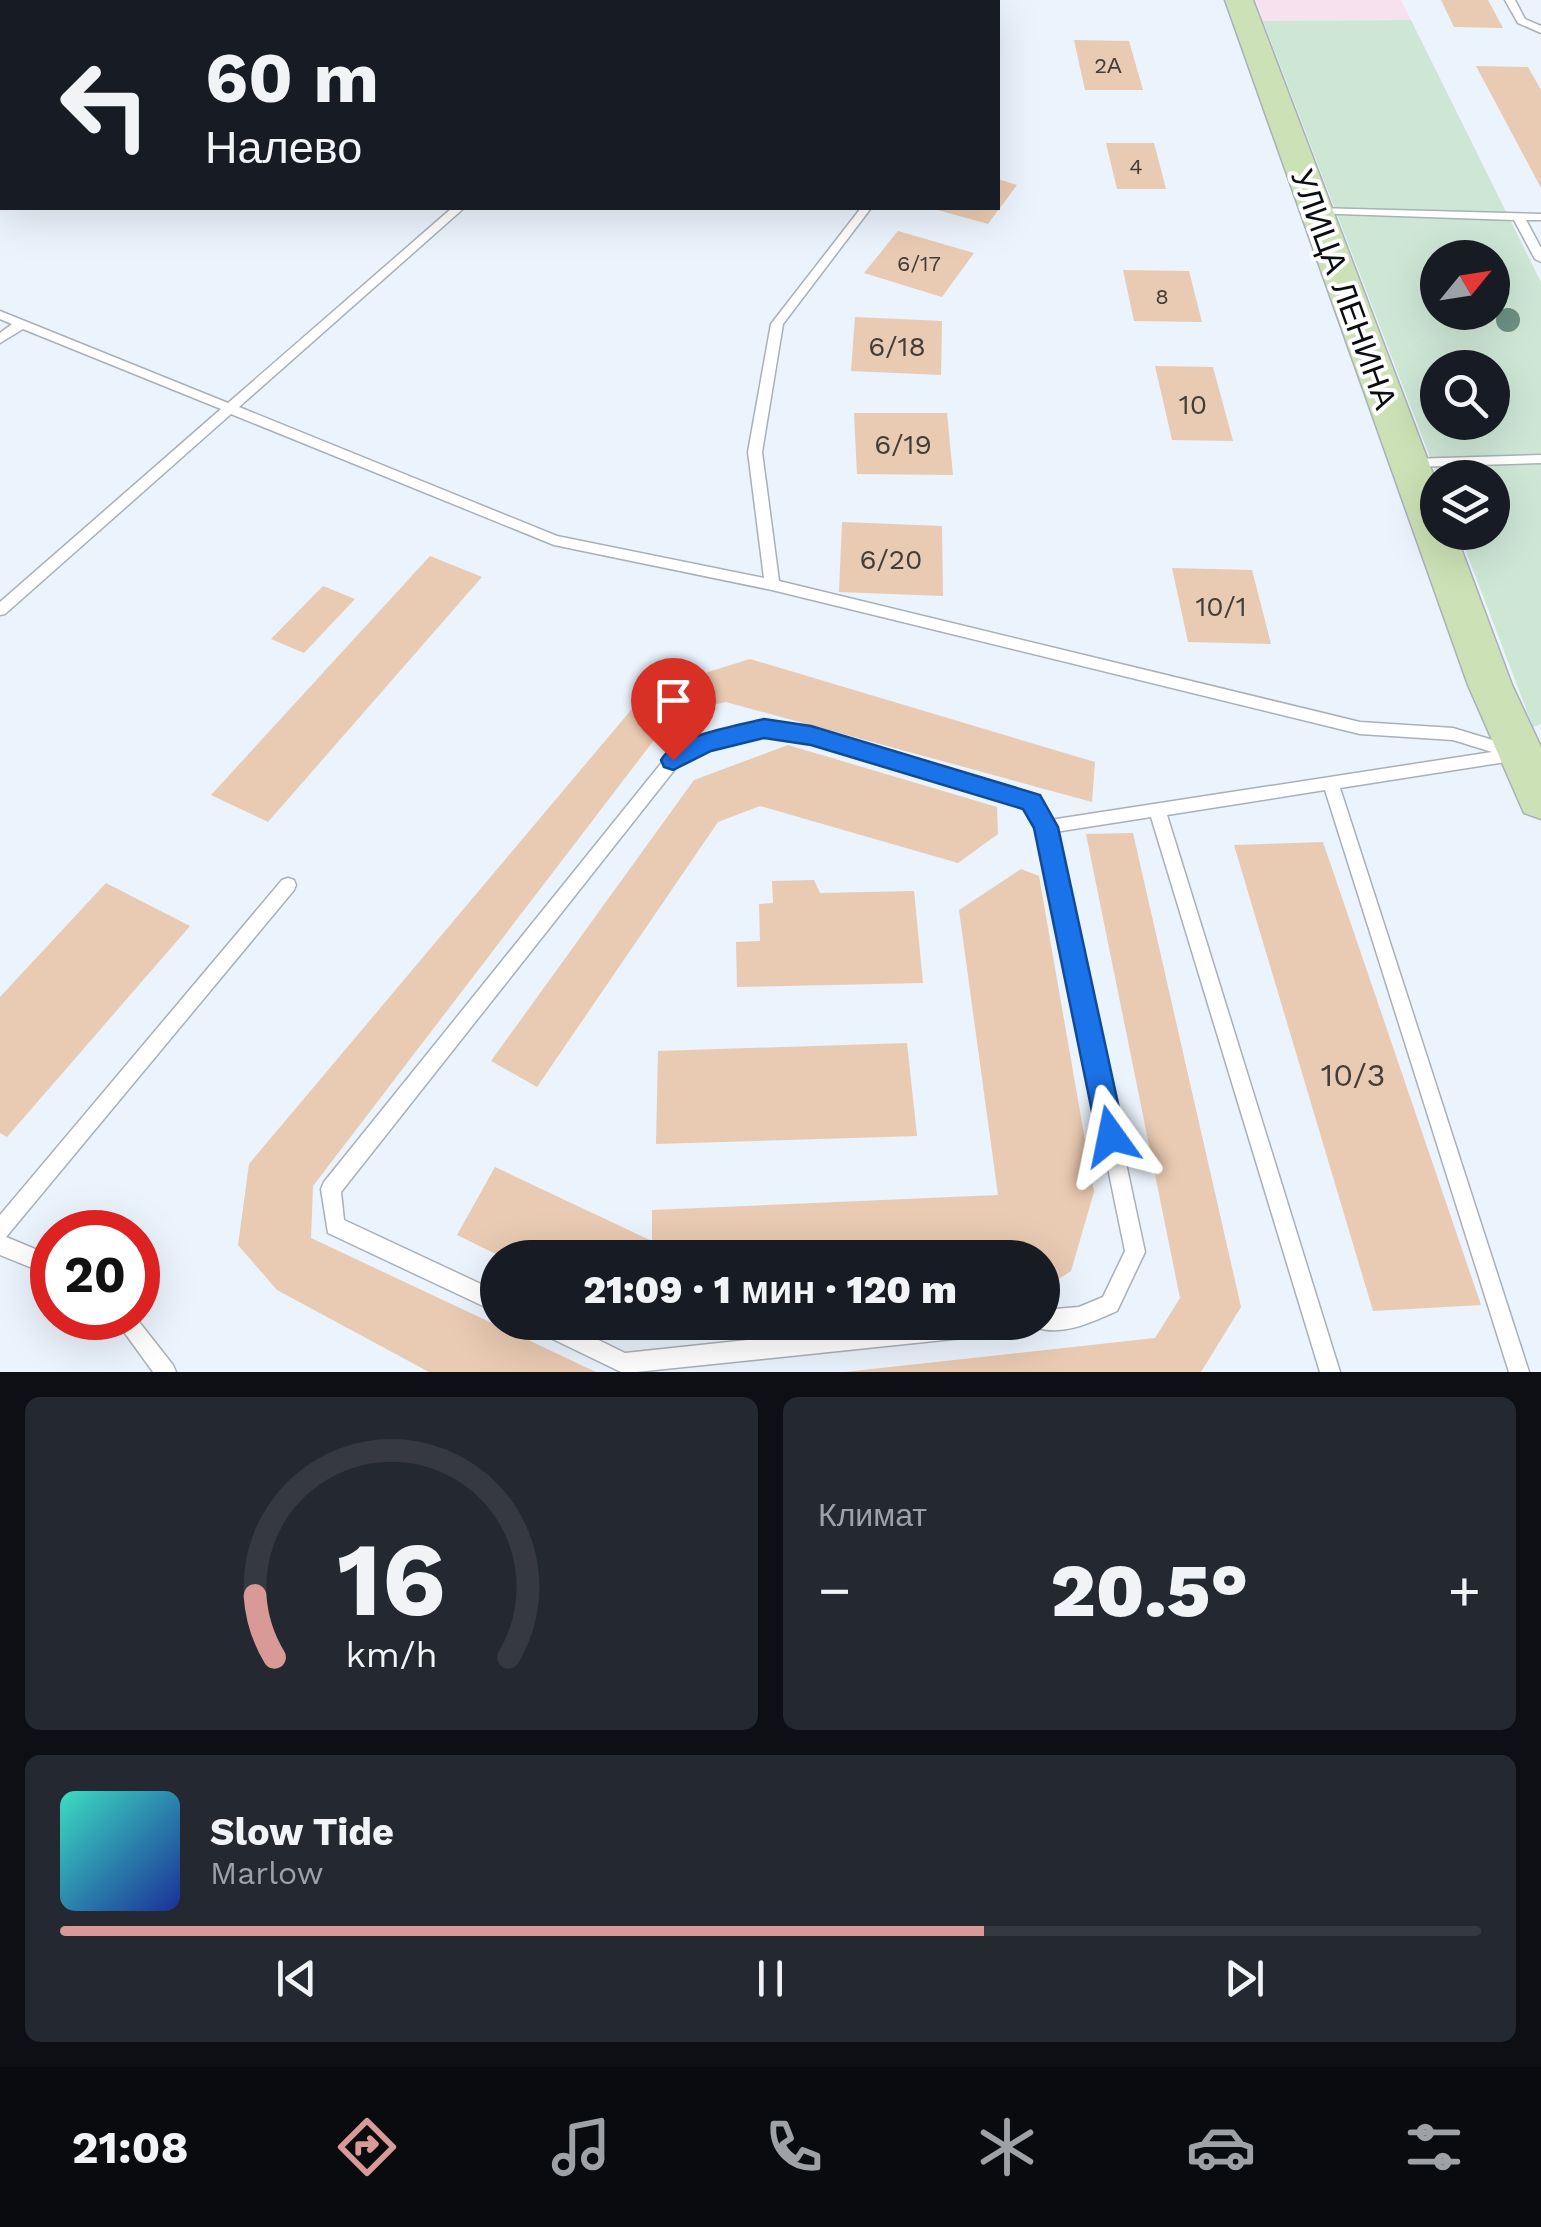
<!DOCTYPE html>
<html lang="ru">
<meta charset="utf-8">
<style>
:root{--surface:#171b24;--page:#242831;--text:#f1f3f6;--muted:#9ea1a6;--line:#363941;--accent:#d99a97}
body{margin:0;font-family:"Work Sans",sans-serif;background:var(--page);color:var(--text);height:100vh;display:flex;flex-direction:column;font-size:38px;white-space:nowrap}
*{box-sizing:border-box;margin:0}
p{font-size:32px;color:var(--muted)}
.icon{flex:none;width:55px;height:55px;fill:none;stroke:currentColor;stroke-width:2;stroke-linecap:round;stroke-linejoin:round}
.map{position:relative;height:1372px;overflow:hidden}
.details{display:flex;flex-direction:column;gap:25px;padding:25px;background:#0d0f14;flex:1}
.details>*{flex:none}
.top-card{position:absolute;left:0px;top:0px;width:1000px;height:210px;box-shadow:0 10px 40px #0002;background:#171b24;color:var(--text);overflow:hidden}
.needle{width:65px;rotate:60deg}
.buttons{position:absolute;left:1420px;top:240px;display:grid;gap:20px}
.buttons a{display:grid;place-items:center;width:90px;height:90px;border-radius:50%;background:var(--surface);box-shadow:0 10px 40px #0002;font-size:50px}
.speed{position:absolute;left:30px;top:1210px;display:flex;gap:20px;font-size:50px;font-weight:700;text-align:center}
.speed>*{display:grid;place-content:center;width:130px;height:130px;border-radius:50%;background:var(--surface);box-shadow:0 10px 40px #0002;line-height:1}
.speed .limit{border:15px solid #d22;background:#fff;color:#111}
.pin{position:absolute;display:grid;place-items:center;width:85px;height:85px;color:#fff;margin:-102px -42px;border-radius:50% 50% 50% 0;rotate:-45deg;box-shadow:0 0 10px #0007}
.pin .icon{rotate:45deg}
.me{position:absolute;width:110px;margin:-55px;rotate:348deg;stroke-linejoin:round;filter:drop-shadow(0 0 8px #0008)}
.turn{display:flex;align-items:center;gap:35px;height:210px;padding:0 40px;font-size:45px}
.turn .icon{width:130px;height:130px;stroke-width:2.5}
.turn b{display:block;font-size:70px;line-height:85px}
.big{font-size:75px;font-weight:800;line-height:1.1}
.details .card{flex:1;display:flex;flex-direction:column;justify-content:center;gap:15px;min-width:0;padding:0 35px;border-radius:15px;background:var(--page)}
.details .dial{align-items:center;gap:0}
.dial svg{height:260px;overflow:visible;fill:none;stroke:var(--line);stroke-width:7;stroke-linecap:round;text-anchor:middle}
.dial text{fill:var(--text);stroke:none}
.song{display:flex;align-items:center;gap:30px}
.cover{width:120px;height:120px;border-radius:15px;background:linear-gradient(135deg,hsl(170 70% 55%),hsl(230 70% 35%))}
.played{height:10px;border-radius:5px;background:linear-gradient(90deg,var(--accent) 65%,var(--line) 65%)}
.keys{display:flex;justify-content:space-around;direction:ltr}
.heat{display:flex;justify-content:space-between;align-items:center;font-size:55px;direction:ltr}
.details .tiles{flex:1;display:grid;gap:25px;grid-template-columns:1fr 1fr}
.card:last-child{grid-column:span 2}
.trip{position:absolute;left:480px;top:1240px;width:580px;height:100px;border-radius:50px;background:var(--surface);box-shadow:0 10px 40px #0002;font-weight:800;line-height:100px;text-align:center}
.dock{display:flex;height:160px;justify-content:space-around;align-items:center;background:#090b0e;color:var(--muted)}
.dock .icon{width:70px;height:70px}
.dock .selected{color:var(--accent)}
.dock b{font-size:45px;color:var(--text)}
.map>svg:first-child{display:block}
.commercial{fill:#f7e1ee}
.green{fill:#cee7d5;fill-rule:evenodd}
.building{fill:#e9cab2}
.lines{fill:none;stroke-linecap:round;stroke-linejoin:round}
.lane-casing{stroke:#a9b0b8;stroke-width:3}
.secondary-casing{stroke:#a9b0b8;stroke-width:3}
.lane{fill:#fff;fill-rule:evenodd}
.secondary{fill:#cce1b5;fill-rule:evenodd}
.tree{fill:#6d9184}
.route{fill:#1a73e8;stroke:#114b97;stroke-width:2.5}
.labels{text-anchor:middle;stroke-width:8;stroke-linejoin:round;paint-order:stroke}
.far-number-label{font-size:22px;fill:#423d38}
.number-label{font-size:28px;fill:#423d38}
.street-label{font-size:32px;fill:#0b0e10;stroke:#fff}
.near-number-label{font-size:32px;fill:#423d38}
</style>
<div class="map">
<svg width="1541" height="1372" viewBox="0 0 1541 1372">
<rect width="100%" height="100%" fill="#ebf3fc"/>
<polygon class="commercial" points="1256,0 1401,0 1411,20 1263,21"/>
<path class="green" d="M 1411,20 L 1541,282 L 1541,724 L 1533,727 L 1459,533 L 1492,532 L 1492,478 L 1438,478 L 1263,21 ZM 1438,258 L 1492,258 L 1492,312 L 1438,312 ZM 1438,368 L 1492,368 L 1492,422 L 1438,422 Z"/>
<g class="building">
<polygon points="1441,0 1488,0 1503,28 1454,27"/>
<polygon points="1074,40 1129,41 1143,90 1085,90"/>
<polygon points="1476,66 1528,67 1541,90 1541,188"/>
<polygon points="1106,143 1154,143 1166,189 1117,189"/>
<polygon points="998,179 1017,185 988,224 934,209 998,208"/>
<polygon points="898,231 974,253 942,297 864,273"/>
<polygon points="1123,270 1189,271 1202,322 1134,321"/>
<polygon points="855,317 942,321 941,375 851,371"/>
<polygon points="1155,366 1213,367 1233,441 1172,440"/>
<polygon points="854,413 947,413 953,475 857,474"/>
<polygon points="842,522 942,526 943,596 839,592"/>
<polygon points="430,556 482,577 268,822 211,795"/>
<polygon points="1172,568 1252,570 1271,644 1188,642"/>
<polygon points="323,586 355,599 304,653 271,639"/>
<polygon points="750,659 1095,762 1092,802 726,702 674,714 313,1186 311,1238 596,1372 429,1372 277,1290 238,1245 249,1164 647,691"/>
<polygon points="788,745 997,807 998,834 958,863 760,806 718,822 537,1087 491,1061 694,780"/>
<polygon points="1133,833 1241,1307 1201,1372 845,1372 1155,1338 1180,1298 1086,834"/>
<polygon points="1323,842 1481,1305 1373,1311 1234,845"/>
<polygon points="1021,869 1039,876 1094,1192 1071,1271 1042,1290 1042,1258 504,1258 457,1235 495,1167 652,1241 652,1210 998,1195 959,910"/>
<polygon points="814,880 820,893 914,891 923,983 737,987 736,942 760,941 759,904 773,903 772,881"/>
<polygon points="106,883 190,926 7,1137 0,1133 0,997"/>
<polygon points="907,1043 917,1136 656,1144 658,1051"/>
</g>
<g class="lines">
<g class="lane-casing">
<g id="lane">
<polygon points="282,0 299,0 301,2 286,2"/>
<polygon points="418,0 429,0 427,2 417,2"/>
<polygon points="737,0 755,0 757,2 741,2"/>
<polygon points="949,0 959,0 957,2 948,2"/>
<polygon points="1505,0 1515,0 1525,19 1541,26 1541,33 1518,23"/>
<path d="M 452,208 L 464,208 L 239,407 L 557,536 L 764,578 L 748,452 L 771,324 L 861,208 L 871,208 L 783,324 L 762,452 L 779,581 L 1360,722 L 1453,728 L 1519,748 L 1522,752 L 1518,759 L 1512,761 L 1340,788 L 1529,1372 L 1509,1372 L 1325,790 L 1167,815 L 1340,1372 L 1320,1372 L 1151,817 L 1055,832 L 1145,1252 L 1117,1311 C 1092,1322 1062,1337 1035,1327 L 1033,1322 L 1042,1322 L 1042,1310 L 1079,1307 L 1103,1297 L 1125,1251 L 1038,828 L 1026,807 L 811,741 L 764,735 L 709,748 L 679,764 L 341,1192 L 344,1220 L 498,1292 L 498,1313 L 328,1233 L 321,1189 L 324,1182 L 667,756 L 700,739 L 764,723 L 811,729 L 1038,797 L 1050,820 L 1492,752 L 1453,740 L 1360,734 L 772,590 L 554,545 L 231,414 L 5,614 L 0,615 L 0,602 L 221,409 L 23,329 L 0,343 L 0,333 L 12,324 L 0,319 L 0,311 L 228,403 Z"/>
<polygon points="1315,208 1541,214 1541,220 1526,220 1541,248 1541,262 1535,259 1514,220 1311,213 1309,211"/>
<polygon points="1541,455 1541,463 1410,467 1403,463 1410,459"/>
<polygon points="288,878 294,880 296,885 294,890 6,1237 52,1256 52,1276 0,1255 0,1215 282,880"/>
<polygon points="114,1318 136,1318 173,1365 176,1372 153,1372"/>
<polygon points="529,1322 562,1322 625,1353 917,1322 1030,1322 1027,1329 1020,1332 636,1372 621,1372 532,1329"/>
</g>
</g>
<g class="secondary-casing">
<polygon id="secondary" points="1225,0 1253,0 1438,487 1438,532 1455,532 1512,685 1541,747 1541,819 1524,813 1468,685"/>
</g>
<use href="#lane" class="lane"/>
<use href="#secondary" class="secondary"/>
</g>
<circle class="tree" cx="1508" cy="320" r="12"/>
<path class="route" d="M 764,719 L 811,726 L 1040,795 L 1058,827 L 1125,1136 L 1121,1146 L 1111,1150 L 1101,1146 L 1097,1136 L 1034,828 L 1023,809 L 811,745 L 764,738 L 711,751 L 673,770 L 664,767 L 661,760 C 675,735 737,726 764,719 Z"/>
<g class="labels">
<g class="far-number-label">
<text x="1108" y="73">2А</text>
<text x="1136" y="174">4</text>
<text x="919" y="271">6/17</text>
<text x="1162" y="304">8</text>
</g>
<g class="number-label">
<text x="897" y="356">6/18</text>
<text x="1193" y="414">10</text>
<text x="903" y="454">6/19</text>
<text x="891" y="569">6/20</text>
<text x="1221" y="616">10/1</text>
</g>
<g class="street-label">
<text transform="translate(1344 289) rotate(70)" y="11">УЛИЦА ЛЕНИНА</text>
</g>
<g class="near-number-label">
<text x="1353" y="1086">10/3</text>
</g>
</g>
</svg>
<div class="buttons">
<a><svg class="needle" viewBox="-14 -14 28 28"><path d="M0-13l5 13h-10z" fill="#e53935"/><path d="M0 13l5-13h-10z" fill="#9ea1a6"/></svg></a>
<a><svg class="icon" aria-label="search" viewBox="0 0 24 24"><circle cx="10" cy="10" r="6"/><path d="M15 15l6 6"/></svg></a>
<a><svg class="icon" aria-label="layers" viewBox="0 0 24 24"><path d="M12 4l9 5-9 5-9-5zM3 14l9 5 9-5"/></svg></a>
</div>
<div class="speed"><div class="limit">20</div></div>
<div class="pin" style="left:673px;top:760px;background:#d93025"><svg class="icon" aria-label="arrive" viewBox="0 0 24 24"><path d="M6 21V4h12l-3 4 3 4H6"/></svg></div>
<svg class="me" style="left:1111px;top:1136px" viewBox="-20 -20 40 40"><path d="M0-17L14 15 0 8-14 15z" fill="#1a73e8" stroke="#fff" stroke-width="4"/></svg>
<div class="trip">21:09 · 1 мин · 120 m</div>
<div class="top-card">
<div class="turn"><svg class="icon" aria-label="left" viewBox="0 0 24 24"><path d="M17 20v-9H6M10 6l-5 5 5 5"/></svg><div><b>60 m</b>Налево</div></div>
</div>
</div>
<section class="details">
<div class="tiles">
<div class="card dial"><svg viewBox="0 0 100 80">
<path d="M14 69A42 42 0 1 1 86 69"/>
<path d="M14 69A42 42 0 0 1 8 50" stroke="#d99a97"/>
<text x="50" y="56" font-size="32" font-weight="700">16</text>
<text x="50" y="72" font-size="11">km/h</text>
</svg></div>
<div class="card"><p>Климат</p>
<div class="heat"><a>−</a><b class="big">20.5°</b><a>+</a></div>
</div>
<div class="card">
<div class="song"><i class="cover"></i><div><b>Slow Tide</b><p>Marlow</p></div></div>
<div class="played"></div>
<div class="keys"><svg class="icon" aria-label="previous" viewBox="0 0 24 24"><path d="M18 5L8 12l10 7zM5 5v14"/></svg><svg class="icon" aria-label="pause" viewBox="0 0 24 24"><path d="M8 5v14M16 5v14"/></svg><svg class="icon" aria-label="next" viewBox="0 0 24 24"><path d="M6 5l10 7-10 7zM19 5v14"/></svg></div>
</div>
</div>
</section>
<nav class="dock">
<b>21:08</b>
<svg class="icon selected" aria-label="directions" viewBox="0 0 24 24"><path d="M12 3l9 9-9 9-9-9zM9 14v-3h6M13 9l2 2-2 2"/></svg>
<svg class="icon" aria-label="music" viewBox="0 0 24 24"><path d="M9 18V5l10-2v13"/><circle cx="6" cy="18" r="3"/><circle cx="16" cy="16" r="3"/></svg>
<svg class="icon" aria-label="phone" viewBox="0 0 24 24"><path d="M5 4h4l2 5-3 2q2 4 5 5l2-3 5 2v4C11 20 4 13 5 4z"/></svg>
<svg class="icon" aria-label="climate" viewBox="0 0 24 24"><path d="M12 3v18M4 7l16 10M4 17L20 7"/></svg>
<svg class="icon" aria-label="car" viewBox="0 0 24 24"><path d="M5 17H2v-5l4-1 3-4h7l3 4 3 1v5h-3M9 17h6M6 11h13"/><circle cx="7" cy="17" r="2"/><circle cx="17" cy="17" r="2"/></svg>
<svg class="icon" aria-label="filters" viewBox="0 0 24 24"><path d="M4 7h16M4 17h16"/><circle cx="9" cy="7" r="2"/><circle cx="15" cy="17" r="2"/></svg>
</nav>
